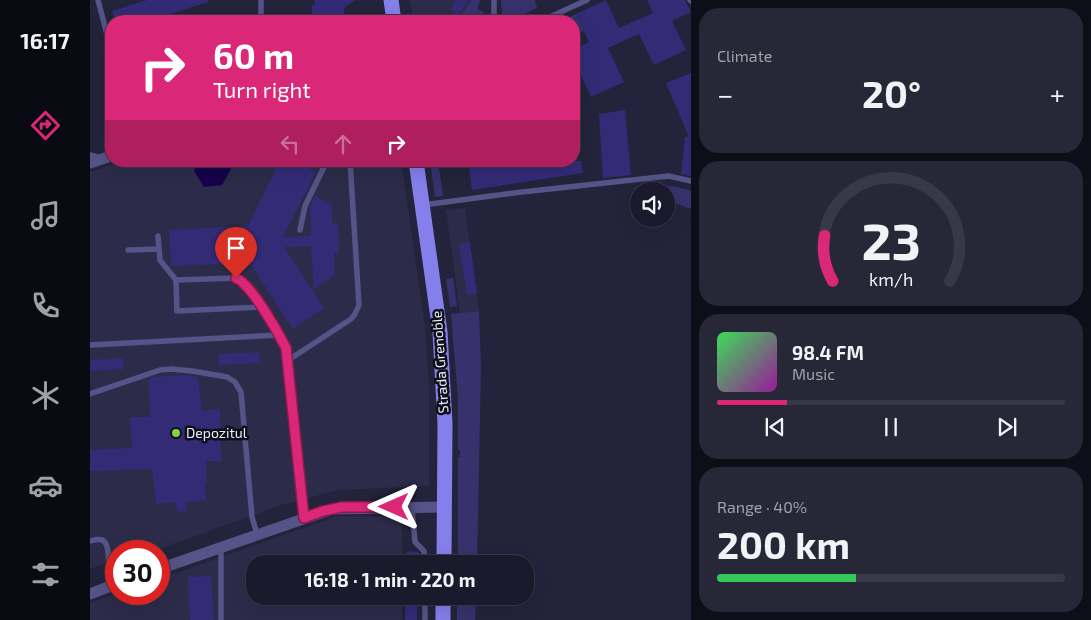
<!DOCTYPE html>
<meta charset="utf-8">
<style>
:root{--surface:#1a1a2c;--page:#272738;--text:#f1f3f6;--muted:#9fa1a9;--line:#383848;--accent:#db2777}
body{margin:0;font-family:"Exo 2",sans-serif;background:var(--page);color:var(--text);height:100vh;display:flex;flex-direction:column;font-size:19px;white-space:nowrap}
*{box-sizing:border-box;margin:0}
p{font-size:16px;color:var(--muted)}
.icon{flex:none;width:28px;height:28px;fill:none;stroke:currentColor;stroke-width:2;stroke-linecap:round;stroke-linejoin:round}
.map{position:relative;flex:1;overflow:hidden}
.panel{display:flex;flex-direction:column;gap:8px;padding:8px;background:#0e0e18;width:400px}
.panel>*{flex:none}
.banner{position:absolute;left:15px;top:15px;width:475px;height:152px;border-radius:20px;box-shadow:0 5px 20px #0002,0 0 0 1px var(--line);background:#db2777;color:#fff;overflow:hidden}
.controls{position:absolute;left:540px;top:182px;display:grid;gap:10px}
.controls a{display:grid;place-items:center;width:45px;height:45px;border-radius:50%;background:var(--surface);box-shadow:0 5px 20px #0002,0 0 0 1px var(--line);font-size:25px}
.speed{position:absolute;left:15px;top:540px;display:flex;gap:10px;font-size:25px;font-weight:700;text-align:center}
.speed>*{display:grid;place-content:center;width:65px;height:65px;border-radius:50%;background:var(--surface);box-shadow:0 5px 20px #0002,0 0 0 1px var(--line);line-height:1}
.speed .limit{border:8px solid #d22;background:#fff;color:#111}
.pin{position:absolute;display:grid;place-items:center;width:42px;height:42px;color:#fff;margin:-51px -21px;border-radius:50% 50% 50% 0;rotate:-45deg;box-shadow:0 0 5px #0007}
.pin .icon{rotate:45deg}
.me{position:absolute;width:55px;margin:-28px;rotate:270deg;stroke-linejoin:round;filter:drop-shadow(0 0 4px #0008)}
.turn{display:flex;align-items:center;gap:18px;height:105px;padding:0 25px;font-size:22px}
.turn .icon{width:65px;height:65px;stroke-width:2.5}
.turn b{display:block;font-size:35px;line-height:42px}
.lanes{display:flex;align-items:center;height:48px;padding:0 25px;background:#0003;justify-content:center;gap:25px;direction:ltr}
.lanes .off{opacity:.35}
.big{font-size:38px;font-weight:700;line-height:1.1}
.panel .card{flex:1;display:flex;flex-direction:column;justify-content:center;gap:8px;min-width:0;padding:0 18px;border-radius:20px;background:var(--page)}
.panel .dial{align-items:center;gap:0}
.dial svg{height:130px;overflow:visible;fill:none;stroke:var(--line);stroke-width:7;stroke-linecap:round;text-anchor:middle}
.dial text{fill:var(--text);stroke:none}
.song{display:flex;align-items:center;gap:15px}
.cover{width:60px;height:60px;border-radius:8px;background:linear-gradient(135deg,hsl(130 70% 55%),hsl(300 70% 35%))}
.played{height:5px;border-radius:2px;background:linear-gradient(90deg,var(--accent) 20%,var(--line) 20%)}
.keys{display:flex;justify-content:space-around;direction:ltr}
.heat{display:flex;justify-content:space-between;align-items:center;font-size:28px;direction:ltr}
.charge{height:8px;border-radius:4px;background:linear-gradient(90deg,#34c759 40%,var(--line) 0)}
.trip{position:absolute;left:156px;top:555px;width:288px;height:50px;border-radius:20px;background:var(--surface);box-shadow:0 5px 20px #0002,0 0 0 1px var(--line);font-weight:700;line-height:50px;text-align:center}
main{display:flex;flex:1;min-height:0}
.menu{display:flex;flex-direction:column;width:90px;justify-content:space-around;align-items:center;background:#0a0a12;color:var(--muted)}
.menu .icon{width:35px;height:35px}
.menu .current{color:var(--accent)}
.menu b{font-size:22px;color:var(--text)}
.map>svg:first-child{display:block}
.built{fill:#2c2c4a}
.green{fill:#37326e}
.water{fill:#16004c}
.building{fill:#342b77}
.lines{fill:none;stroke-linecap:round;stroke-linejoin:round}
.lane{stroke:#555488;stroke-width:5.5}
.street{stroke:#555488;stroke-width:11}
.primary{stroke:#857feb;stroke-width:15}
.route-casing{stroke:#8e194d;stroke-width:12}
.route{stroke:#db2777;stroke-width:9}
.poi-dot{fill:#87cf4b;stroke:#0e0e19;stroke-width:2}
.labels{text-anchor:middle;stroke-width:5;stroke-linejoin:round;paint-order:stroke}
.street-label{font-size:14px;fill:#e9eafb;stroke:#0e0e19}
.poi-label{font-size:14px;fill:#e9eafb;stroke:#0e0e19;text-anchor:start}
</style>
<main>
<nav class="menu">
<b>16:17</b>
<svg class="icon current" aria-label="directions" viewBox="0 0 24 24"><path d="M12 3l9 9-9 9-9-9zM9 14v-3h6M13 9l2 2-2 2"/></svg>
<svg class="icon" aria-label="music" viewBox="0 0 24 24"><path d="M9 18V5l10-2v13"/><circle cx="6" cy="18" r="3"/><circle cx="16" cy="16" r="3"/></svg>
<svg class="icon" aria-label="phone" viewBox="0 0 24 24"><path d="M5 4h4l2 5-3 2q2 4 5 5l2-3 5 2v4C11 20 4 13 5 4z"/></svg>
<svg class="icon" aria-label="climate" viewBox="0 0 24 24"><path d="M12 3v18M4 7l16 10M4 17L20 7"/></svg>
<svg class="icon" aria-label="car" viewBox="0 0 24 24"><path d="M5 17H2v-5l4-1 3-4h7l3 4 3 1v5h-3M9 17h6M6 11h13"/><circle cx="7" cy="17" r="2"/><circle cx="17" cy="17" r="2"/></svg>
<svg class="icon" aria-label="filters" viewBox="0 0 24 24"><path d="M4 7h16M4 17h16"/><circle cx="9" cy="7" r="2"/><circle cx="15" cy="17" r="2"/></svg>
</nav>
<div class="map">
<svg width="601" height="620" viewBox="0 0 601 620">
<rect width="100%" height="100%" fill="#23233b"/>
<g class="built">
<polygon points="320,0 382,0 366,21 323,21"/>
<polygon points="32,161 311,161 335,327 339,388 339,486 248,490 191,505 64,551 26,551 26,559 0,569 0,172"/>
<polygon points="375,208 389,311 370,313 356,210"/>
<polygon points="247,516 312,517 312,564 165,564 165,596 312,596 312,620 0,620 0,603 26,594 69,594 69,579"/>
</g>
<g class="green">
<polygon points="382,0 390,0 387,9 394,12 392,18 384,21 366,21"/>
<polygon points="411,0 445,0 447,8 419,21 413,21"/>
<polygon points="486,14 494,31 484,35 484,21 472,20"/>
<polygon points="340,161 348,161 353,196 345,197"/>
<polygon points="584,186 601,191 601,209 576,200 576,191 551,191 542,188"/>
<polygon points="363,278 367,306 360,307 356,279"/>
<polygon points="389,311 391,367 387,564 368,564 368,457 370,457 370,450 368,450 368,399 361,314"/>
<polygon points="367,596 386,596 385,620 367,620"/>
</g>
<polygon class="water" points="109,161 136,161 141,169 132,185 114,187 104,171"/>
<g class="building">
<polygon points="57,0 118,0 118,2 58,21 25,21 22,11"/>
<polygon points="225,0 265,0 254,8 254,17 249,17 249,21 227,21 227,17 222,17 222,5 225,5"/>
<polygon points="367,0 379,0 368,15 360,9"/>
<polygon points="516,0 529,28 563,13 557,0 595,0 601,12 582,21 596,50 564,65 549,34 518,48 534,82 501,97 484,60 484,49 499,42 486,14"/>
<polygon points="601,73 601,176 591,174 595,137 599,137 576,83"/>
<polygon points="535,110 541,175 513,178 509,114"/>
<polygon points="190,161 205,161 226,172 193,237 221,236 220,207 225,196 242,204 242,223 248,223 249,253 244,253 245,275 224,289 221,246 194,247 234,308 203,329 160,263 81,266 79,230 158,226"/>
<polygon points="378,161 491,161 493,173 382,190"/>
<polygon points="380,242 387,294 377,295 369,244"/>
<polygon points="169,352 170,363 129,365 129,354"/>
<polygon points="33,358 34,369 0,371 0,360"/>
<polygon points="95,375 108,377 112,411 130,409 131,461 116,461 117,483 115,483 116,500 96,502 97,511 87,512 86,502 66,504 62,469 0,471 0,450 42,448 40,417 60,417 59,379 65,377"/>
<polygon points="317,551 329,552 328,564 317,564"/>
<polygon points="121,576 124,620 100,620 98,577"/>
<polygon points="316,596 328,596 327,620 315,620"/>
</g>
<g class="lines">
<g class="lane">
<polyline points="8,0 21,50"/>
<polyline points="171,0 171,21"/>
<polyline points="404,0 404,21"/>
<polyline points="600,0 601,1"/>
<polyline points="451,21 497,0"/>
<polyline points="0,155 11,158"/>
<polyline points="333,205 432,192 579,176 601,181"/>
<polyline points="210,230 215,206 234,167 223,161"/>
<polyline points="68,236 70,260 86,280 146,278 156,284 189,335 195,348 214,517"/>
<polyline points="38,250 69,249"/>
<polyline points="86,280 87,311 171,307"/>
<polyline points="0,345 189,335"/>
<polyline points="197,361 261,319 265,314 269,305 260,161"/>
<polyline points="0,394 70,370 81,369 102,371 137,377 145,382 151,392 162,517 167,534"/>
<polyline points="322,507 325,542 334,551 335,564"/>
<path d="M 0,541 C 4,540 9,539 12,540 C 22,543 18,578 18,587"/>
<polyline points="131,547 131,620"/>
<polyline points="335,600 353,601"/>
<polyline points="335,620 335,596"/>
</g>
<g class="street">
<polyline points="0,163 21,156"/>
<polyline points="69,569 242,509 354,507"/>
<polyline points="0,594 26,584"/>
</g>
<g class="primary">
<polyline points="301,0 304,21"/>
<polyline points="326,161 350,332 355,424 354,564"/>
<polyline points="353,620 353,596"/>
</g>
</g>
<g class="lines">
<g class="route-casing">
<path id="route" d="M 146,278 C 161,284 188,332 196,348 L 214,518 L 233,511 L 252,507 L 304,507"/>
</g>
<use href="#route" class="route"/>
</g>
<circle class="poi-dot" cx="86" cy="433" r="5"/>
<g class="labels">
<g class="street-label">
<text transform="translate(350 362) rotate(-94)" y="5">Strada Grenoble</text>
</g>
<g class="poi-label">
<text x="96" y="438">Depozitul</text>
</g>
</g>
</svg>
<div class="controls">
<a><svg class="icon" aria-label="sound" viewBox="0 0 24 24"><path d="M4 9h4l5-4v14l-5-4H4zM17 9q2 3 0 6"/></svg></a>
</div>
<div class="speed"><div class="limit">30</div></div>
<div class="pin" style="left:146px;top:278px;background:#d93025"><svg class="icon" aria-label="arrive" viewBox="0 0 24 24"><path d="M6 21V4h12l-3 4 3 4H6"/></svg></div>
<svg class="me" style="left:304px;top:507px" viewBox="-20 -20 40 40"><path d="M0-17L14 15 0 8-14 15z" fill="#db2777" stroke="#fff" stroke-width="4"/></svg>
<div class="trip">16:18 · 1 min · 220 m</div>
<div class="banner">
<div class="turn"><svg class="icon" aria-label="right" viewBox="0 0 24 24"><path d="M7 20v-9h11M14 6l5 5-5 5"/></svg><div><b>60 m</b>Turn right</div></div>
<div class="lanes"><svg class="icon off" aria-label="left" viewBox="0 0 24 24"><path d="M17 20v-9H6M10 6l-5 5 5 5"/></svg><svg class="icon off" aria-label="ahead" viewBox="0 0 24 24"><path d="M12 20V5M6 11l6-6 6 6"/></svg><svg class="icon" aria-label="right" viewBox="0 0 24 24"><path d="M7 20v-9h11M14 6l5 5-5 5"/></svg></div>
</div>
</div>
<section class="panel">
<div class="card"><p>Climate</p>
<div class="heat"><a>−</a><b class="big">20°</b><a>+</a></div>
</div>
<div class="card dial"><svg viewBox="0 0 100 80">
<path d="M14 69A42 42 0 1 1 86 69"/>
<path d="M14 69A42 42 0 0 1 9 41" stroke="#db2777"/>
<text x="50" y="56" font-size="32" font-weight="700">23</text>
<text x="50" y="72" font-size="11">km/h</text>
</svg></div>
<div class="card">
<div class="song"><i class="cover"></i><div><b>98.4 FM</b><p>Music</p></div></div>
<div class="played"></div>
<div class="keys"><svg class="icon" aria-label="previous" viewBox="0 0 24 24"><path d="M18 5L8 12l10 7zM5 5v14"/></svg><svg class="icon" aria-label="pause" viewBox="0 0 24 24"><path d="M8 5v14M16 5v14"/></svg><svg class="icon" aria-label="next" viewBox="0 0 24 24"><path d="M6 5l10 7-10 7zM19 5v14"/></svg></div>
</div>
<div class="card"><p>Range · 40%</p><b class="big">200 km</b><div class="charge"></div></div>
</section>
</main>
